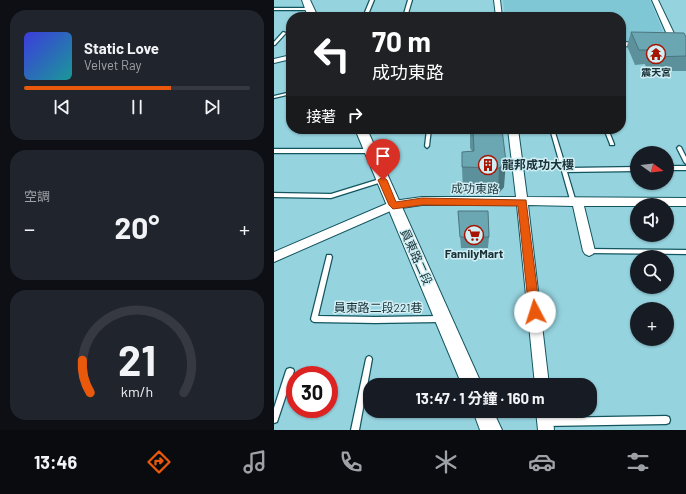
<!DOCTYPE html>
<html lang="zh-TW">
<meta charset="utf-8">
<style>
:root{--surface:#171b24;--page:#20242c;--text:#f1f3f6;--muted:#9ea1a6;--line:#363941;--accent:#ea580c}
body{margin:0;font-family:Barlow,"Noto Sans TC",sans-serif;background:var(--page);color:var(--text);height:100vh;display:flex;flex-direction:column;font-size:15px;white-space:nowrap}
*{box-sizing:border-box;margin:0}
p{font-size:13px;color:var(--muted)}
.icon{flex:none;width:22px;height:22px;fill:none;stroke:currentColor;stroke-width:2;stroke-linecap:round;stroke-linejoin:round}
.map{position:relative;flex:1;overflow:hidden}
.panel{display:flex;flex-direction:column;gap:10px;padding:10px;background:#0d0f14;width:274px}
.panel>*{flex:none}
.top-card{position:absolute;left:12px;top:12px;width:340px;height:122px;border-radius:16px;box-shadow:0 1px 3px #0004;background:#202124;color:#fff;overflow:hidden}
.needle{width:26px;rotate:105deg}
.buttons{position:absolute;left:356px;top:146px;display:grid;gap:8px}
.buttons a{display:grid;place-items:center;width:44px;height:44px;border-radius:50%;background:var(--surface);box-shadow:0 1px 3px #0004;font-size:20px}
.speed{position:absolute;left:12px;top:366px;display:flex;gap:8px;font-size:20px;font-weight:700;text-align:center}
.speed>*{display:grid;place-content:center;width:52px;height:52px;border-radius:50%;background:var(--surface);box-shadow:0 1px 3px #0004;line-height:1}
.speed .limit{border:6px solid #d22;background:#fff;color:#111}
.pin{position:absolute;display:grid;place-items:center;width:34px;height:34px;color:#fff;margin:-41px -17px;border-radius:50% 50% 50% 0;rotate:-45deg;box-shadow:0 0 4px #0007}
.pin .icon{rotate:45deg}
.me{position:absolute;width:44px;margin:-22px;rotate:355deg;stroke-linejoin:round;filter:drop-shadow(0 0 3px #0008)}
.turn{display:flex;align-items:center;gap:14px;height:84px;padding:0 20px;font-size:18px}
.turn .icon{width:52px;height:52px;stroke-width:2.5}
.turn b{display:block;font-size:28px;line-height:34px}
.then{display:flex;align-items:center;height:38px;padding:0 20px;background:#0003;gap:8px;font-size:15px}
.big{font-size:30px;font-weight:700;line-height:1.1}
.panel .tile{flex:1;display:flex;flex-direction:column;justify-content:center;gap:6px;min-width:0;padding:0 14px;border-radius:16px;background:var(--page)}
.panel .dial{align-items:center;gap:0}
.dial svg{height:104px;overflow:visible;fill:none;stroke:var(--line);stroke-width:7;stroke-linecap:round;text-anchor:middle}
.dial text{fill:var(--text);stroke:none}
.song{display:flex;align-items:center;gap:12px}
.cover{width:48px;height:48px;border-radius:6px;background:linear-gradient(135deg,hsl(240 70% 55%),hsl(180 70% 35%))}
.played{height:4px;border-radius:2px;background:linear-gradient(90deg,var(--accent) 65%,var(--line) 65%)}
.keys{display:flex;justify-content:space-around;direction:ltr}
.heat{display:flex;justify-content:space-between;align-items:center;font-size:22px;direction:ltr}
.trip{position:absolute;left:89px;top:378px;width:234px;height:40px;border-radius:16px;background:var(--surface);box-shadow:0 1px 3px #0004;font-weight:700;line-height:40px;text-align:center}
.tab-bar{display:flex;height:64px;justify-content:space-around;align-items:center;background:#090b0e;color:var(--muted)}
.tab-bar .icon{width:28px;height:28px}
.tab-bar .selected{color:var(--accent)}
.tab-bar b{font-size:18px;color:var(--text)}
main{display:flex;flex:1;min-height:0}
.map>svg:first-child{display:block}
.built{fill:#80c7d5}
.lines{fill:none;stroke-linecap:round;stroke-linejoin:round}
.lane-casing{stroke:#13555f;stroke-width:2.5}
.street-casing{stroke:#13555f;stroke-width:2}
.secondary-casing{stroke:#13555f;stroke-width:2}
.lane{fill:#fff;fill-rule:evenodd}
.street{fill:#fff;fill-rule:evenodd}
.secondary{fill:#fff;fill-rule:evenodd}
.wall{fill:#5c909a}
.shaded-wall{fill:#4b757d}
.building{fill:#6ba7b3;stroke:#4b757d}
.route{fill:#ea580c;stroke:#983908}
.labels{text-anchor:middle;stroke-width:3;stroke-linejoin:round;paint-order:stroke}
.far-poi-label{font-size:10px;font-weight:bold;fill:#183136;stroke:#d0eef4}
.poi-label{font-size:12px;font-weight:bold;fill:#183136;stroke:#d0eef4;text-anchor:start}
.street-label{font-size:12px;fill:#183136;stroke:#d0eef4}
</style>
<main>
<section class="panel">
<div class="tile">
<div class="song"><i class="cover"></i><div><b>Static Love</b><p>Velvet Ray</p></div></div>
<div class="played"></div>
<div class="keys"><svg class="icon" aria-label="previous" viewBox="0 0 24 24"><path d="M18 5L8 12l10 7zM5 5v14"/></svg><svg class="icon" aria-label="pause" viewBox="0 0 24 24"><path d="M8 5v14M16 5v14"/></svg><svg class="icon" aria-label="next" viewBox="0 0 24 24"><path d="M6 5l10 7-10 7zM19 5v14"/></svg></div>
</div>
<div class="tile"><p>空調</p>
<div class="heat"><a>−</a><b class="big">20°</b><a>+</a></div>
</div>
<div class="tile dial"><svg viewBox="0 0 100 80">
<path d="M14 69A42 42 0 1 1 86 69"/>
<path d="M14 69A42 42 0 0 1 8 44" stroke="#ea580c"/>
<text x="50" y="56" font-size="32" font-weight="700">21</text>
<text x="50" y="72" font-size="11">km/h</text>
</svg></div>
</section>
<div class="map">
<svg width="412" height="430" viewBox="0 0 412 430">
<rect width="100%" height="100%" fill="#95d3df"/>
<polygon class="built" points="229,0 376,0 394,44 347,43 347,17 231,17"/>
<g class="lines">
<g class="lane-casing">
<g id="lane">
<polygon points="96,0 100,0 93,17 89,17"/>
<polygon points="134,0 138,0 133,17 129,17"/>
<polygon points="0,8 36,8 38,9 36,10 0,10"/>
<polygon points="9,32 12,33 1,45 0,45 0,42"/>
<polygon points="17,92 17,94 0,98 0,96"/>
<polygon points="153,129 157,129 155,146 153,148 151,146"/>
<polygon points="276,129 280,129 292,168 363,167 363,171 293,172 302,202 299,204 297,203"/>
<polygon points="330,129 334,129 340,144 340,145 336,145 336,144"/>
<polygon points="405,146 407,147 412,157 412,164 410,162 403,148"/>
<polygon points="0,149 96,149 98,151 96,153 0,153"/>
<rect x="393" y="166" width="19" height="4"/>
<polygon points="109,178 111,179 112,180 111,181 57,198 0,197 0,193 57,194"/>
<polygon points="313,249 315,249 412,250 412,254 315,253 313,253 312,251"/>
<polygon points="53,255 57,255 58,257 44,316 101,317 166,316 168,317 169,319 168,321 166,322 101,323 40,322 38,321 37,319"/>
<polygon points="95,356 97,357 98,359 85,430 77,430 92,359 93,357"/>
<polygon points="16,368 19,369 20,371 3,422 0,423 0,408 12,371 13,369"/>
<polygon points="392,416 395,417 396,420 395,423 392,424 272,426 269,425 268,422 269,419 272,418"/>
</g>
</g>
<g class="street-casing">
<g id="street">
<polygon points="220,0 226,0 228,17 222,17"/>
<polygon points="378,0 384,0 406,46 405,48 402,48 398,46"/>
<polygon points="347,42 368,43 372,45 368,47 347,46"/>
<polygon points="17,55 17,59 0,63 0,59"/>
<polygon points="234,129 244,129 253,197 412,198 412,206 310,206 321,251 319,254 315,256 311,254 309,251 299,206 254,205 275,385 261,385 243,205 148,205 121,209 0,262 0,252 119,201 148,197 242,197"/>
<polygon points="262,411 278,411 280,430 264,430"/>
</g>
</g>
<g class="secondary-casing">
<g id="secondary">
<polygon points="28,0 36,0 44,17 34,17"/>
<polygon points="81,129 93,129 208,385 188,385"/>
<polygon points="199,411 219,411 228,430 206,430"/>
</g>
</g>
<use href="#lane" class="lane"/>
<use href="#street" class="street"/>
<use href="#secondary" class="secondary"/>
</g>
<g class="wall">
<polygon points="357,32 412,37 412,71 373,71 371,64 361,65 353,46"/>
<polygon points="196,129 228,129 230,187 224,194 189,192 188,167 198,151 196,148"/>
<polygon points="184,211 215,237 214,248 187,248"/>
</g>
<polygon class="shaded-wall" points="232,162 230,187 224,194 225,168"/>
<g class="building">
<polygon points="357,32 410,33 412,37 412,56 378,57 375,50 365,50"/>
<polygon points="199,129 228,129 232,162 225,168 188,167 188,152 200,151"/>
<polygon points="184,211 214,211 215,237 186,237"/>
</g>
<polygon class="route" points="109,177 113,180 122,202 148,198 252,200 266,312 265,315 261,317 257,315 255,312 244,206 148,205 119,209 115,205 104,180"/>
<defs>
<g id="temple-ring" transform="scale(1)"><circle r="9.5" fill="#d0eef4" stroke="#a71502" stroke-width="1.5"/><path d="M0-6L5-2H3V0L6.5 2.5H4V6H1.5V3h-3V6H-4V2.5H-6.5L-3 0V-2H-5Z" fill="#a71502"/></g>
<g id="building-ring" transform="scale(1)"><circle r="9.5" fill="#d0eef4" stroke="#a71502" stroke-width="1.5"/><path d="M-4-6H4V6H1V3H-1V6H-4ZM-2.5-4.3h1.7v1.8h-1.7ZM.8-4.3h1.7v1.8H.8ZM-2.5-1h1.7V.8h-1.7ZM.8-1h1.7V.8H.8Z" fill="#a71502"/></g>
<g id="supermarket-ring" transform="scale(1)"><circle r="9.5" fill="#d0eef4" stroke="#a71502" stroke-width="1.5"/><path d="M-6-5.5h2.5l.6 2H6L4.5 2H-2.5L-4.4-4H-6ZM-1.5 3.2a1.3 1.3 0 1 0 .1 0ZM3 3.2a1.3 1.3 0 1 0 .1 0Z" fill="#a71502"/></g>
</defs>
<g fill-rule="evenodd">
<use href="#temple-ring" x="382" y="54"/>
<use href="#building-ring" x="214" y="165"/>
<use href="#supermarket-ring" x="200" y="235"/>
</g>
<g class="labels">
<g class="far-poi-label">
<text x="382" y="76">震天宮</text>
</g>
<g class="poi-label">
<text x="228" y="169">龍邦成功大樓</text>
<text x="200" y="258" text-anchor="middle">FamilyMart</text>
</g>
<g class="street-label">
<text transform="translate(201 189) rotate(1)" y="4">成功東路</text>
<text transform="translate(142 257) rotate(66)" y="4">員東路二段</text>
<text x="104" y="312">員東路二段221巷</text>
</g>
</g>
</svg>
<div class="buttons">
<a><svg class="needle" viewBox="-14 -14 28 28"><path d="M0-13l5 13h-10z" fill="#e53935"/><path d="M0 13l5-13h-10z" fill="#9ea1a6"/></svg></a>
<a><svg class="icon" aria-label="sound" viewBox="0 0 24 24"><path d="M4 9h4l5-4v14l-5-4H4zM17 9q2 3 0 6"/></svg></a>
<a><svg class="icon" aria-label="search" viewBox="0 0 24 24"><circle cx="10" cy="10" r="6"/><path d="M15 15l6 6"/></svg></a>
<a>+</a>
</div>
<div class="speed"><div class="limit">30</div></div>
<div class="pin" style="left:109px;top:180px;background:#d93025"><svg class="icon" aria-label="arrive" viewBox="0 0 24 24"><path d="M6 21V4h12l-3 4 3 4H6"/></svg></div>
<svg class="me" style="left:261px;top:312px" viewBox="-20 -20 40 40"><circle r="19" fill="#fff"/><path d="M0-13L10 11 0 6-10 11z" fill="#ea580c"/></svg>
<div class="trip">13:47 · 1 分鐘 · 160 m</div>
<div class="top-card">
<div class="turn"><svg class="icon" aria-label="left" viewBox="0 0 24 24"><path d="M17 20v-9H6M10 6l-5 5 5 5"/></svg><div><b>70 m</b>成功東路</div></div>
<div class="then">接著<svg class="icon" aria-label="right" viewBox="0 0 24 24"><path d="M7 20v-9h11M14 6l5 5-5 5"/></svg></div>
</div>
</div>
</main>
<nav class="tab-bar">
<b>13:46</b>
<svg class="icon selected" aria-label="directions" viewBox="0 0 24 24"><path d="M12 3l9 9-9 9-9-9zM9 14v-3h6M13 9l2 2-2 2"/></svg>
<svg class="icon" aria-label="music" viewBox="0 0 24 24"><path d="M9 18V5l10-2v13"/><circle cx="6" cy="18" r="3"/><circle cx="16" cy="16" r="3"/></svg>
<svg class="icon" aria-label="phone" viewBox="0 0 24 24"><path d="M5 4h4l2 5-3 2q2 4 5 5l2-3 5 2v4C11 20 4 13 5 4z"/></svg>
<svg class="icon" aria-label="climate" viewBox="0 0 24 24"><path d="M12 3v18M4 7l16 10M4 17L20 7"/></svg>
<svg class="icon" aria-label="car" viewBox="0 0 24 24"><path d="M5 17H2v-5l4-1 3-4h7l3 4 3 1v5h-3M9 17h6M6 11h13"/><circle cx="7" cy="17" r="2"/><circle cx="17" cy="17" r="2"/></svg>
<svg class="icon" aria-label="filters" viewBox="0 0 24 24"><path d="M4 7h16M4 17h16"/><circle cx="9" cy="7" r="2"/><circle cx="15" cy="17" r="2"/></svg>
</nav>
